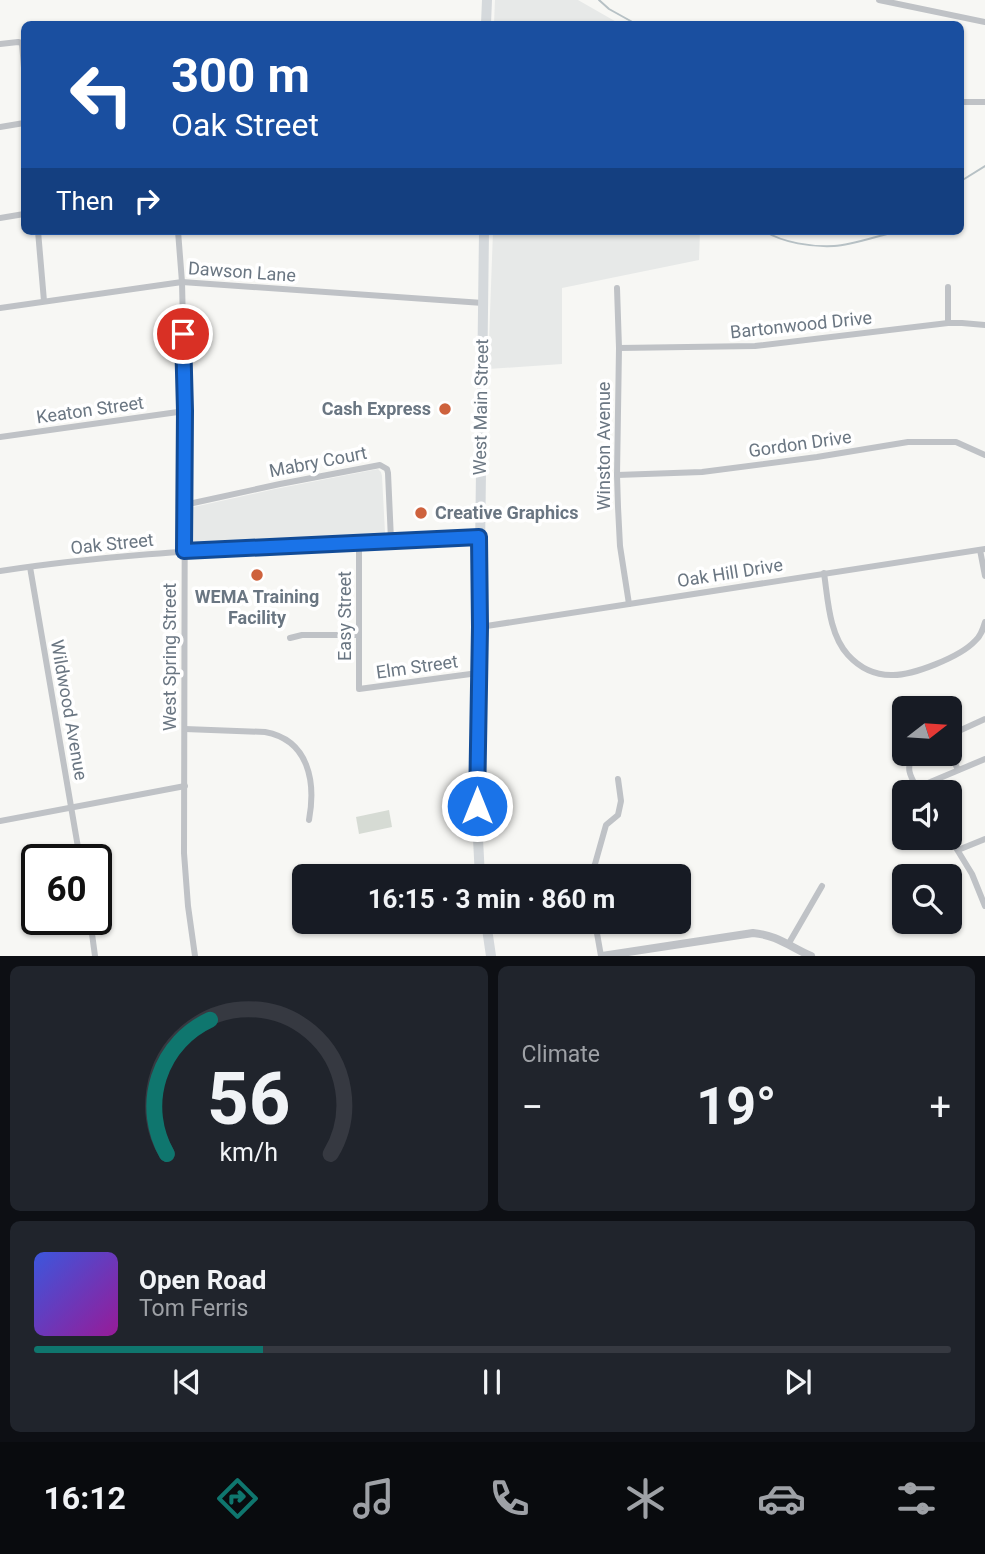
<!DOCTYPE html>
<meta charset="utf-8">
<style>
:root{--surface:#171b24;--page:#20242c;--text:#f1f3f6;--muted:#9ea1a6;--line:#363941;--accent:#0f766e}
body{margin:0;font-family:Roboto,sans-serif;background:var(--page);color:var(--text);height:100vh;display:flex;flex-direction:column;font-size:26px;white-space:nowrap}
*{box-sizing:border-box;margin:0}
p{font-size:23px;color:var(--muted)}
.icon{flex:none;width:38px;height:38px;fill:none;stroke:currentColor;stroke-width:2;stroke-linecap:round;stroke-linejoin:round}
.map{position:relative;height:956px;overflow:hidden}
.details{display:flex;flex-direction:column;gap:10px;padding:10px;background:#0d0f14;flex:1}
.details>*{flex:none}
.banner{position:absolute;left:21px;top:21px;width:943px;height:214px;border-radius:10px;box-shadow:0 2px 5px #0004;background:#1a4fa0;color:#fff;overflow:hidden}
.needle{width:46px;rotate:73deg}
.fabs{position:absolute;left:892px;top:696px;display:grid;gap:14px}
.fabs a{display:grid;place-items:center;width:70px;height:70px;border-radius:10px;background:var(--surface);box-shadow:0 2px 5px #0004;font-size:35px}
.speed{position:absolute;left:21px;top:844px;display:flex;gap:14px;font-size:35px;font-weight:700;text-align:center}
.speed>*{display:grid;place-content:center;width:91px;height:91px;border-radius:50%;background:var(--surface);box-shadow:0 2px 5px #0004;line-height:1}
.speed .limit{border:4px solid #111;border-radius:10px;background:#fff;color:#111}
.pin{position:absolute;display:grid;place-items:center;width:60px;height:60px;color:#fff;margin:-30px;border:4px solid #fff;border-radius:50%;box-shadow:0 2px 7px #0007}
.me{position:absolute;width:77px;margin:-38px;rotate:0deg;stroke-linejoin:round;filter:drop-shadow(0 0 5px #0008)}
.turn{display:flex;align-items:center;gap:24px;height:147px;padding:0 35px;font-size:32px}
.turn .icon{width:91px;height:91px;stroke-width:2.5}
.turn b{display:block;font-size:49px;line-height:60px}
.then{display:flex;align-items:center;height:66px;padding:0 35px;background:#0003;gap:14px;font-size:26px}
.big{font-size:52px;font-weight:700;line-height:1.1}
.details .widget{flex:1;display:flex;flex-direction:column;justify-content:center;gap:10px;min-width:0;padding:0 24px;border-radius:10px;background:var(--page)}
.details .dial{align-items:center;gap:0}
.dial svg{height:182px;overflow:visible;fill:none;stroke:var(--line);stroke-width:7;stroke-linecap:round;text-anchor:middle}
.dial text{fill:var(--text);stroke:none}
.song{display:flex;align-items:center;gap:21px}
.cover{width:84px;height:84px;border-radius:10px;background:linear-gradient(135deg,hsl(230 70% 55%),hsl(300 70% 35%))}
.played{height:7px;border-radius:4px;background:linear-gradient(90deg,var(--accent) 25%,var(--line) 25%)}
.keys{display:flex;justify-content:space-around;direction:ltr}
.heat{display:flex;justify-content:space-between;align-items:center;font-size:38px;direction:ltr}
.details .tiles{flex:1;display:grid;gap:10px;grid-template-columns:1fr 1fr}
.widget:last-child{grid-column:span 2}
.trip{position:absolute;left:292px;top:864px;width:399px;height:70px;border-radius:10px;background:var(--surface);box-shadow:0 2px 5px #0004;font-weight:700;line-height:70px;text-align:center}
.tab-bar{display:flex;height:112px;justify-content:space-around;align-items:center;background:#090b0e;color:var(--muted)}
.tab-bar .icon{width:49px;height:49px}
.tab-bar .current{color:var(--accent)}
.tab-bar b{font-size:32px;color:var(--text)}
.map>svg:first-child{display:block}
.built{fill:#e7e9e8}
.green{fill:#d6dbd4}
.lines{fill:none;stroke-linecap:round;stroke-linejoin:round}
.stream{stroke:#b7c1c5;stroke-width:2}
.minor{stroke:#bfc2c6;stroke-width:6}
.tertiary{stroke:#bfc2c6;stroke-width:8}
.primary{stroke:#d5d9dc;stroke-width:10}
.route-casing{stroke:#114b97;stroke-width:18}
.route{stroke:#1a73e8;stroke-width:12}
.poi-dot{fill:#ce623d;stroke:#fff;stroke-width:2.5}
.labels{text-anchor:middle;stroke-width:7;stroke-linejoin:round;paint-order:stroke}
.street-label{font-size:18px;fill:#6a7682;stroke:#fff}
.poi-label{font-size:18px;font-weight:bold;fill:#6a7682;stroke:#fff;text-anchor:end}
</style>
<div class="map">
<svg width="985" height="956" viewBox="0 0 985 956">
<rect width="100%" height="100%" fill="#f7f7f4"/>
<g class="built">
<polygon points="495,0 578,0 620,24 494,24"/>
<polygon points="493,231 700,231 699,260 562,288 562,364 488,369"/>
<polygon points="378,469 381,472 382,476 385,533 278,539 278,544 189,548 189,508 275,489"/>
</g>
<polygon class="green" points="389,810 392,827 359,834 356,817"/>
<g class="lines">
<g class="stream">
<polyline points="599,0 609,9 636,24"/>
<polyline points="961,181 985,166"/>
<path d="M 764,231 C 784,243 811,247 834,246 C 852,245 880,235 899,231"/>
</g>
<g class="minor">
<polyline points="879,0 985,22"/>
<polyline points="0,44 18,42 22,43 24,68"/>
<polyline points="961,102 985,102"/>
<polyline points="0,127 24,123"/>
<polyline points="0,218 24,214"/>
<polyline points="38,231 44,301"/>
<polyline points="178,231 182,282 185,411 184,853 188,906 195,956"/>
<polyline points="617,288 619,348 617,475 618,507 620,546 629,604"/>
<polyline points="0,308 182,282 483,303"/>
<polyline points="948,323 948,287"/>
<polyline points="619,348 755,346 948,323 962,323 985,325"/>
<polyline points="0,437 185,411"/>
<polyline points="617,475 702,472 817,457 908,442 956,442 985,455"/>
<polyline points="184,505 280,484 380,465 387,469 388,473 391,540"/>
<polyline points="359,542 359,689 478,673"/>
<polyline points="980,550 985,576"/>
<polyline points="30,567 80,859"/>
<path d="M 0,571 C 98,556 198,550 298,545 C 358,542 418,539 479,537"/>
<path d="M 824,573 C 828,600 829,634 848,655 C 859,667 874,675 891,675 C 912,676 960,657 975,641 C 981,636 983,629 985,622"/>
<polyline points="480,627 985,549"/>
<polyline points="290,638 302,635 359,635"/>
<path d="M 185,729 L 265,732 C 309,740 316,782 309,820"/>
<polyline points="950,735 985,719"/>
<polyline points="950,752 958,770"/>
<path d="M 915,754 C 903,768 912,779 920,793"/>
<polyline points="928,783 985,759"/>
<polyline points="0,821 185,786"/>
<polyline points="950,838 972,874 985,906"/>
<polyline points="958,850 985,839"/>
<polyline points="564,877 589,875"/>
<polyline points="589,877 595,864 606,825 618,815 621,801 618,779"/>
<polyline points="90,919 95,956"/>
<polyline points="595,922 601,956"/>
<polyline points="789,943 822,886"/>
</g>
<path class="tertiary" d="M 602,956 L 753,933 C 777,935 790,947 811,956"/>
<g class="primary">
<polyline points="486,24 487,0"/>
<polyline points="480,877 477,820 478,712 484,231"/>
<polyline points="486,922 491,956"/>
</g>
</g>
<g class="lines">
<g class="route-casing">
<polyline id="route" points="183,334 185,411 184,551 479,537 480,627 477,806"/>
</g>
<use href="#route" class="route"/>
</g>
<g class="poi-dot">
<circle cx="445" cy="409" r="7"/>
<circle cx="421" cy="513" r="7"/>
<circle cx="257" cy="575" r="7"/>
</g>
<g class="labels">
<g class="street-label">
<text transform="translate(242 272) rotate(4)" y="6">Dawson Lane</text>
<text transform="translate(801 325) rotate(-6)" y="6">Bartonwood Drive</text>
<text transform="translate(481 407) rotate(-89)" y="6">West Main Street</text>
<text transform="translate(90 410) rotate(-8)" y="6">Keaton Street</text>
<text transform="translate(800 444) rotate(-8)" y="6">Gordon Drive</text>
<text transform="translate(604 446) rotate(-90)" y="6">Winston Avenue</text>
<text transform="translate(318 462) rotate(-11)" y="6">Mabry Court</text>
<text transform="translate(112 544) rotate(-6)" y="6">Oak Street</text>
<text transform="translate(730 573) rotate(-9)" y="6">Oak Hill Drive</text>
<text transform="translate(345 616) rotate(-90)" y="6">Easy Street</text>
<text transform="translate(170 657) rotate(-90)" y="6">West Spring Street</text>
<text transform="translate(417 667) rotate(-8)" y="6">Elm Street</text>
<text transform="translate(69 710) rotate(80)" y="6">Wildwood Avenue</text>
</g>
<g class="poi-label">
<text x="431" y="415">Cash Express</text>
<text x="435" y="519" text-anchor="start">Creative Graphics</text>
<text x="257" y="603" text-anchor="middle">WEMA Training<tspan x="257" dy="21">Facility</tspan></text>
</g>
</g>
</svg>
<div class="fabs">
<a><svg class="needle" viewBox="-14 -14 28 28"><path d="M0-13l5 13h-10z" fill="#e53935"/><path d="M0 13l5-13h-10z" fill="#9ea1a6"/></svg></a>
<a><svg class="icon" aria-label="sound" viewBox="0 0 24 24"><path d="M4 9h4l5-4v14l-5-4H4zM17 9q2 3 0 6"/></svg></a>
<a><svg class="icon" aria-label="search" viewBox="0 0 24 24"><circle cx="10" cy="10" r="6"/><path d="M15 15l6 6"/></svg></a>
</div>
<div class="speed"><div class="limit">60</div></div>
<div class="pin" style="left:183px;top:334px;background:#d93025"><svg class="icon" aria-label="arrive" viewBox="0 0 24 24"><path d="M6 21V4h12l-3 4 3 4H6"/></svg></div>
<svg class="me" style="left:477px;top:806px" viewBox="-20 -20 40 40"><circle r="17" fill="#1a73e8" stroke="#fff" stroke-width="3"/><path d="M0-11L8 9 0 5-8 9z" fill="#fff"/></svg>
<div class="trip">16:15 · 3 min · 860 m</div>
<div class="banner">
<div class="turn"><svg class="icon" aria-label="left" viewBox="0 0 24 24"><path d="M17 20v-9H6M10 6l-5 5 5 5"/></svg><div><b>300 m</b>Oak Street</div></div>
<div class="then">Then<svg class="icon" aria-label="right" viewBox="0 0 24 24"><path d="M7 20v-9h11M14 6l5 5-5 5"/></svg></div>
</div>
</div>
<section class="details">
<div class="tiles">
<div class="widget dial"><svg viewBox="0 0 100 80">
<path d="M14 69A42 42 0 1 1 86 69"/>
<path d="M14 69A42 42 0 0 1 33 10" stroke="#0f766e"/>
<text x="50" y="56" font-size="32" font-weight="700">56</text>
<text x="50" y="72" font-size="11">km/h</text>
</svg></div>
<div class="widget"><p>Climate</p>
<div class="heat"><a>−</a><b class="big">19°</b><a>+</a></div>
</div>
<div class="widget">
<div class="song"><i class="cover"></i><div><b>Open Road</b><p>Tom Ferris</p></div></div>
<div class="played"></div>
<div class="keys"><svg class="icon" aria-label="previous" viewBox="0 0 24 24"><path d="M18 5L8 12l10 7zM5 5v14"/></svg><svg class="icon" aria-label="pause" viewBox="0 0 24 24"><path d="M8 5v14M16 5v14"/></svg><svg class="icon" aria-label="next" viewBox="0 0 24 24"><path d="M6 5l10 7-10 7zM19 5v14"/></svg></div>
</div>
</div>
</section>
<nav class="tab-bar">
<b>16:12</b>
<svg class="icon current" aria-label="directions" viewBox="0 0 24 24"><path d="M12 3l9 9-9 9-9-9zM9 14v-3h6M13 9l2 2-2 2"/></svg>
<svg class="icon" aria-label="music" viewBox="0 0 24 24"><path d="M9 18V5l10-2v13"/><circle cx="6" cy="18" r="3"/><circle cx="16" cy="16" r="3"/></svg>
<svg class="icon" aria-label="phone" viewBox="0 0 24 24"><path d="M5 4h4l2 5-3 2q2 4 5 5l2-3 5 2v4C11 20 4 13 5 4z"/></svg>
<svg class="icon" aria-label="climate" viewBox="0 0 24 24"><path d="M12 3v18M4 7l16 10M4 17L20 7"/></svg>
<svg class="icon" aria-label="car" viewBox="0 0 24 24"><path d="M5 17H2v-5l4-1 3-4h7l3 4 3 1v5h-3M9 17h6M6 11h13"/><circle cx="7" cy="17" r="2"/><circle cx="17" cy="17" r="2"/></svg>
<svg class="icon" aria-label="filters" viewBox="0 0 24 24"><path d="M4 7h16M4 17h16"/><circle cx="9" cy="7" r="2"/><circle cx="15" cy="17" r="2"/></svg>
</nav>
